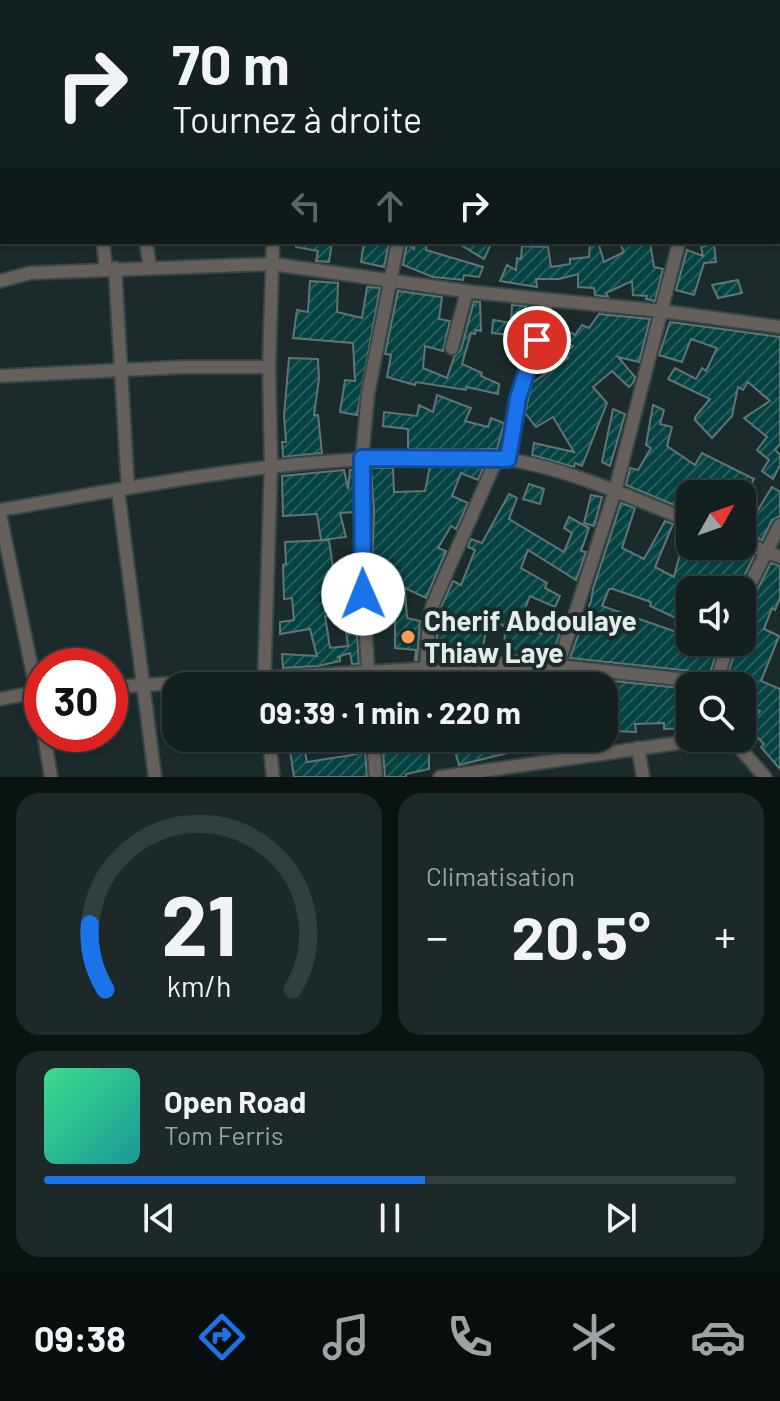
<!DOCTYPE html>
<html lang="fr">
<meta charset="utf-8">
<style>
:root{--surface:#142020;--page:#1d2829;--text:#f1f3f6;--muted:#9da3a5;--line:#333e3e;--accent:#1a73e8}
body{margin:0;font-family:Barlow,sans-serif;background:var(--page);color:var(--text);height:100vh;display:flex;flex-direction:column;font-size:30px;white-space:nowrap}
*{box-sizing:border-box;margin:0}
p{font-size:26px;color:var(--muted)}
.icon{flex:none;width:44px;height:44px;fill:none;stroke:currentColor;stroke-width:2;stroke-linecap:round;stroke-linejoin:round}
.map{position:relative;height:777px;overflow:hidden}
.side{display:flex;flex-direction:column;gap:16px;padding:16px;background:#0b1212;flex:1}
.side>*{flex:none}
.top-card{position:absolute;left:0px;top:0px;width:780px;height:244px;box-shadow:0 2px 6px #0004,0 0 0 2px var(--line);background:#142020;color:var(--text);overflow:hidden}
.needle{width:52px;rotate:50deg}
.controls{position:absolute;left:676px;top:480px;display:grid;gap:16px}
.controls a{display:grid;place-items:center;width:80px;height:80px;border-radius:16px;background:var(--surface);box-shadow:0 2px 6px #0004,0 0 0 2px var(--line);font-size:40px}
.speed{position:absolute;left:24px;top:648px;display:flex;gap:16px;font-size:40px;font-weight:700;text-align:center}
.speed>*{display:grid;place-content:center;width:104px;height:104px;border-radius:50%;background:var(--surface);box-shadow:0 2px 6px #0004,0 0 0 2px var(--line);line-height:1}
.speed .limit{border:12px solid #d22;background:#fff;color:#111}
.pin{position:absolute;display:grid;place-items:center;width:68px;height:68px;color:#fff;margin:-34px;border:4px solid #fff;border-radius:50%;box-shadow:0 2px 8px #0007}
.me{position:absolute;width:88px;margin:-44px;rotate:359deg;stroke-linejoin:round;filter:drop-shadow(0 0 6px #0008)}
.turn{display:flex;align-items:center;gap:28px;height:168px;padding:0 40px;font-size:36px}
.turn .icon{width:104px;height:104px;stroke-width:2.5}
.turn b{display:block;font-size:56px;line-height:68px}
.lanes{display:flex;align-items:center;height:76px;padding:0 40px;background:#0003;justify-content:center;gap:40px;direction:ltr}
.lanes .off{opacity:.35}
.big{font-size:60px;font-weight:700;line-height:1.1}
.side .tile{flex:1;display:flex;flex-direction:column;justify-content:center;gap:12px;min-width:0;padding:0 28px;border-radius:24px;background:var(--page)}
.side .dial{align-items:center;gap:0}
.dial svg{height:208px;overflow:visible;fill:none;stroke:var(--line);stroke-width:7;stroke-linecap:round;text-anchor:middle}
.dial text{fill:var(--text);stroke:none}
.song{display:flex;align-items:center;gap:24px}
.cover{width:96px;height:96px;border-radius:12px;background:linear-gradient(135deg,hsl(150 70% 55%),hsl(180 70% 35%))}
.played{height:8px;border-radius:4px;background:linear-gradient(90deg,var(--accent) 55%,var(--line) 55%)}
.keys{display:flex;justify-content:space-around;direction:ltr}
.heat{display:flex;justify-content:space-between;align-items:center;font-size:44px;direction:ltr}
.side .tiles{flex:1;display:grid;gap:16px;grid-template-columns:1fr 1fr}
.tile:last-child{grid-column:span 2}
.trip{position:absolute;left:162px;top:672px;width:456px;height:80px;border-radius:24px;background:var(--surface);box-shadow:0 2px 6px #0004,0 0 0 2px var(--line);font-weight:700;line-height:80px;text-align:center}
.dock{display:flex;height:128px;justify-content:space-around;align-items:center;background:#080d0d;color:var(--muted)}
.dock .icon{width:56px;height:56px}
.dock .active{color:var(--accent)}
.dock b{font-size:36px;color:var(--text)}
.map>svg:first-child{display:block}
.building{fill:url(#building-hatch);stroke:#627473;stroke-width:2;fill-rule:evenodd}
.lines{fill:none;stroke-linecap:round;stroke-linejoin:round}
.minor-casing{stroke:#374646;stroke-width:16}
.major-casing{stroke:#374646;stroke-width:20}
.minor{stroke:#66605c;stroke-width:12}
.major{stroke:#a49790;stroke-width:16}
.route-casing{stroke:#114b97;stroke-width:20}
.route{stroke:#1a73e8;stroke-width:14}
.poi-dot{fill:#ff9b5a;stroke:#1b2b2b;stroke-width:3}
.labels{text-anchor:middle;stroke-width:8;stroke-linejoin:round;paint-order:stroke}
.poi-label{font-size:28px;font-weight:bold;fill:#e1ebeb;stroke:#1b2b2b;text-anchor:start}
</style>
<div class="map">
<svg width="780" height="777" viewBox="0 0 780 777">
<defs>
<pattern id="building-hatch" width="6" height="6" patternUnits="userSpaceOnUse" patternTransform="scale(2)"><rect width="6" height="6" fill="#054343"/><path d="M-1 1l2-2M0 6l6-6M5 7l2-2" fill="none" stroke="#295e5e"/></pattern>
</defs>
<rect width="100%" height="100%" fill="#1b2b2b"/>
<g class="building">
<polygon points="296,242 332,242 329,262 316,261 318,251 296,247"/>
<polygon points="364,242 389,242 384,267 361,262"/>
<polygon points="415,242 427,242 426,250 483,267 479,277 464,275 463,280 433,277 403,265 407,244 414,249"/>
<polygon points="456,242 492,242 484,259"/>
<polygon points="590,242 598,242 604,262 624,252 619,242 650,242 654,267 663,269 655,301 646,299 647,296 633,295 632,281 606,293 608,297 595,295 594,288 578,287 578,274 559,279 536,279 537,287 500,281 507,265 516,270 517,258 521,259 522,246 548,247 551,267 570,264 570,259 589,257"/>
<polygon points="714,244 716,262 704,263 694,295 676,290 687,250 703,256 701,247"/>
<polygon points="738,280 742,293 718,298 712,285"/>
<polygon points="310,281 338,283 337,312 362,318 367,287 380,288 357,415 340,412 345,380 355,381 353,343 293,338 297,310 308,312"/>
<polygon points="398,291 442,297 439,319 450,321 443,351 425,346 423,368 447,378 454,357 461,350 474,301 480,302 481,331 476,330 475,334 471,333 462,364 482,373 481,376 499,384 498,394 467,387 466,390 416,382 415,385 387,377 391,355 385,354"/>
<polygon points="512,305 526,306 512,350 509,349 510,335 492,333 493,320 511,323"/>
<polygon points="599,314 650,319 639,362 618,357 635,377 633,383 629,387 612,371 593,387 607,403 582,466 575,463 574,467 532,455 534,443 574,452 553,417 536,427 525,413 532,383 568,358 564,354 573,346 548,329 549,326 551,322 575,335 582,325 589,328"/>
<polygon points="670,322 780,337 780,444 775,450 780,455 780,465 773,479 762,471 769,460 757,450 767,437 744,418 770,401 748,382 743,390 738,387 732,416 712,438 695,420 695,417 710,399 668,379 675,368 696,379 702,368 706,371 717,348 691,339 682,362 659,355"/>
<polygon points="289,358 318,359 319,379 314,415 318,415 322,453 283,457 282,442 286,442 284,416"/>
<polygon points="437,395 471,408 465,421 488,427 491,418 504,423 497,449 408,449 408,429 383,426 384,412 417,416 419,405 433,412"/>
<polygon points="653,405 664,410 660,424 672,427 667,446 695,465 702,453 754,479 746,494 697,494 687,489 679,507 626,485 630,468 638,470 651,448 646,445"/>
<polygon points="613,409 625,414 610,466 602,462"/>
<polygon points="430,466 484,466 478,480 461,473 452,496 468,503 456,529 451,526 438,548 446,551 426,598 405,588 407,618 420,621 417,660 415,660 416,650 395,648 395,616 374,619 373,599 391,600 388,572 372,572 374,511 371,468 393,468 394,492 425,491"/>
<polygon points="344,470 348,489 350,470 353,470 355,512 340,513 346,537 321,540 317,514 283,516 282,476"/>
<polygon points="529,484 544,489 540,504 523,499"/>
<polygon points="772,487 780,492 780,516 772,520 762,540 742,533 742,499 758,510"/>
<polygon points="509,494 517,498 509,519 564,552 572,533 564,528 569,517 589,528 581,551 586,552 576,580 528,550 521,568 547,583 545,588 560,596 555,607 530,596 520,621 541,634 545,621 561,629 552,657 504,655 505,627 489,617 481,656 436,659 438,620 441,607 453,581 461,585 475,550 468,547 471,539 482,543"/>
<polygon points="591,495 602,497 594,526 584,523"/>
<polygon points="621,503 635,508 622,548 644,559 665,521 673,524 655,567 674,577 682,546 734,546 754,556 737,590 690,590 690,597 684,595 678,619 650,606 651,602 613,589 609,589 602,606 682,634 690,616 690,642 720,642 710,673 570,658 591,601 593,589"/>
<path d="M 329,540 L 335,581 L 351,581 L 352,590 L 354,590 L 359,664 L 352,664 L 350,653 L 337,657 L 340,657 L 340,661 L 318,666 L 283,668 L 282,654 L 317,656 L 310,629 L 280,634 L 280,622 L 294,620 L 292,598 L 284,599 L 283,565 L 286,564 L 285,542 ZM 344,615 L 348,646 L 330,648 L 325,616 Z"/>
<polygon points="771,563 780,566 780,598 775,610 772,608 764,629 779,636 761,681 780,689 780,769 761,747 764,744 748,728 760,711 742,703 742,686 727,686 725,683 738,642 742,642 742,609 750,604"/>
<polygon points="505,673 557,675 690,689 690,724 686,725 686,728 664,729 664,723 635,724 636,732 615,731 615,734 604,734 604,686 464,686 461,676"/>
<polygon points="288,738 302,738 307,762 358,754 356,738 364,738 367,777 294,777"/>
<polygon points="382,738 398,738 399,752 429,753 429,769 406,774 406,777 385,777"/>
<polygon points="451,738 555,738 556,750 512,752 459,765"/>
</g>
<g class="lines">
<g class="minor-casing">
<g id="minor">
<polyline points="256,0 256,2"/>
<polyline points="741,0 742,2"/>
<polyline points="144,2 144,0"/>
<polyline points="331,2 332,0"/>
<polyline points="778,70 780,69"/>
<polyline points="0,75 2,76"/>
<polyline points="103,242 106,269"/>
<polyline points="146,242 150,267"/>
<polyline points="115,268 128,488"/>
<polyline points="0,281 30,273 272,264 472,292 662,311 780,327"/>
<polyline points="452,348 467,291"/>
<polyline points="0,376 183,367 269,367"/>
<polyline points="508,459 518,398 547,301"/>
<polyline points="118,490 155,777"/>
<path d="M 0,510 C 136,487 271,459 409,458 C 443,457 479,454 512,460 C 574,471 632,498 690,521"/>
<polyline points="0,514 42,718"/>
<polyline points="742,542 780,557"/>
<polyline points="742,600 780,525"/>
<polyline points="558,666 615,491 679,242"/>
<polyline points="426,668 429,618 433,604 497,458"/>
<polyline points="264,686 271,465 269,367 273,242"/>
<polyline points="369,686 362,570 364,512 362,458 368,394 398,242"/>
<polyline points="715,686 729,642"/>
<polyline points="110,687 505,664 558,666 716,683"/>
<polyline points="0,699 42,691"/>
<polyline points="44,734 51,777"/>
<polyline points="269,738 273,777"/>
<polyline points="373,738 376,777"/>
<polyline points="731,738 765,777"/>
<polyline points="638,748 643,777"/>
<polyline points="440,777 713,738"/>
</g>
</g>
<g class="major-casing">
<g id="major">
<polyline points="234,0 243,2"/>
<polyline points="778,116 780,117"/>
</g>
</g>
<use href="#minor" class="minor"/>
<use href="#major" class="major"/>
</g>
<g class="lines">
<g class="route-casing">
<polyline id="route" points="363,594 362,458 508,459 518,398 537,340"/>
</g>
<use href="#route" class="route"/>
</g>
<circle class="poi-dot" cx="408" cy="637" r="8"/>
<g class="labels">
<g class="poi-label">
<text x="424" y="631">Cherif Abdoulaye<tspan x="424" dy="32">Thiaw Laye</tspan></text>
</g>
</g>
</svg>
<div class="controls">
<a><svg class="needle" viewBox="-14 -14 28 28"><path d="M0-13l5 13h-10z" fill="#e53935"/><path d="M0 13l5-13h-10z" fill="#9da3a5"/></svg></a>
<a><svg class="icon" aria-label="sound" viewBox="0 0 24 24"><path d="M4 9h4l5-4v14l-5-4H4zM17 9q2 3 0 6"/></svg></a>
<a><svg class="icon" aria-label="search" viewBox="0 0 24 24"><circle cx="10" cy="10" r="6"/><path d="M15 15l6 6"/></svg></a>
</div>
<div class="speed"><div class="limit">30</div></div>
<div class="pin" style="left:537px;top:340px;background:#d93025"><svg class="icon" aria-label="arrive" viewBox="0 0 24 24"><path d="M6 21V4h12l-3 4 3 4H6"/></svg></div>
<svg class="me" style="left:363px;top:594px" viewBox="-20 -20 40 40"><circle r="19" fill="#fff"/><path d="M0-13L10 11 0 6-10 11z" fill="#1a73e8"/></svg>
<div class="trip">09:39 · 1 min · 220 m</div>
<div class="top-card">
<div class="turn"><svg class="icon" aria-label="right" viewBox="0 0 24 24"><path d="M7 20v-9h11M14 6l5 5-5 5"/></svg><div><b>70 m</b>Tournez à droite</div></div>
<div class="lanes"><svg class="icon off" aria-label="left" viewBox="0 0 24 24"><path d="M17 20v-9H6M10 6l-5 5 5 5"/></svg><svg class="icon off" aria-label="ahead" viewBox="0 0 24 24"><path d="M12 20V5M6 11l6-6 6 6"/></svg><svg class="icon" aria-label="right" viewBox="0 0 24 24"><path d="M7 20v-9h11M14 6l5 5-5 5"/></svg></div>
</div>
</div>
<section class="side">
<div class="tiles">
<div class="tile dial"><svg viewBox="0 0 100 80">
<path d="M14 69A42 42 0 1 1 86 69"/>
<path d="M14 69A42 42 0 0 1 8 44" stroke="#1a73e8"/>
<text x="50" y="56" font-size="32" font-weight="700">21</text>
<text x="50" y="72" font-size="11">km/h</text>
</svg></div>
<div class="tile"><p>Climatisation</p>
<div class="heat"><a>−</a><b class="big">20.5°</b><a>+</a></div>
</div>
<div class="tile">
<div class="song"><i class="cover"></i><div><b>Open Road</b><p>Tom Ferris</p></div></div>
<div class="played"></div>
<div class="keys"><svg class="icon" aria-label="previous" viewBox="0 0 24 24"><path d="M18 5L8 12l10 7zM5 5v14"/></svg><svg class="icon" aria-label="pause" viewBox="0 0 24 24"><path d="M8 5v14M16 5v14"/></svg><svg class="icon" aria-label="next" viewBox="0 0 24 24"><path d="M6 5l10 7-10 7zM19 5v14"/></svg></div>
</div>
</div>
</section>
<nav class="dock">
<b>09:38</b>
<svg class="icon active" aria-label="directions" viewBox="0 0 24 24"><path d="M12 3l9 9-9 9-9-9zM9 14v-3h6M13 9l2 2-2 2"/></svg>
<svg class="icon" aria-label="music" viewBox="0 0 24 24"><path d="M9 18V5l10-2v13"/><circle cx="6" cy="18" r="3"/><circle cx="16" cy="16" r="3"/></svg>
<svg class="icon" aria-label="phone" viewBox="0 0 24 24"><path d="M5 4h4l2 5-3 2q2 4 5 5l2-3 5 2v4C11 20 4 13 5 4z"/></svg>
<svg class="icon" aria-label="climate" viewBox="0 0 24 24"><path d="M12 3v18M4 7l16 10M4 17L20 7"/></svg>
<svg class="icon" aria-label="car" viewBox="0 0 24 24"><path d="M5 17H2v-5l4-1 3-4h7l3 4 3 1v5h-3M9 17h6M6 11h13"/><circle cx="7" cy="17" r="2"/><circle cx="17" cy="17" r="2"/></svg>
</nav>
